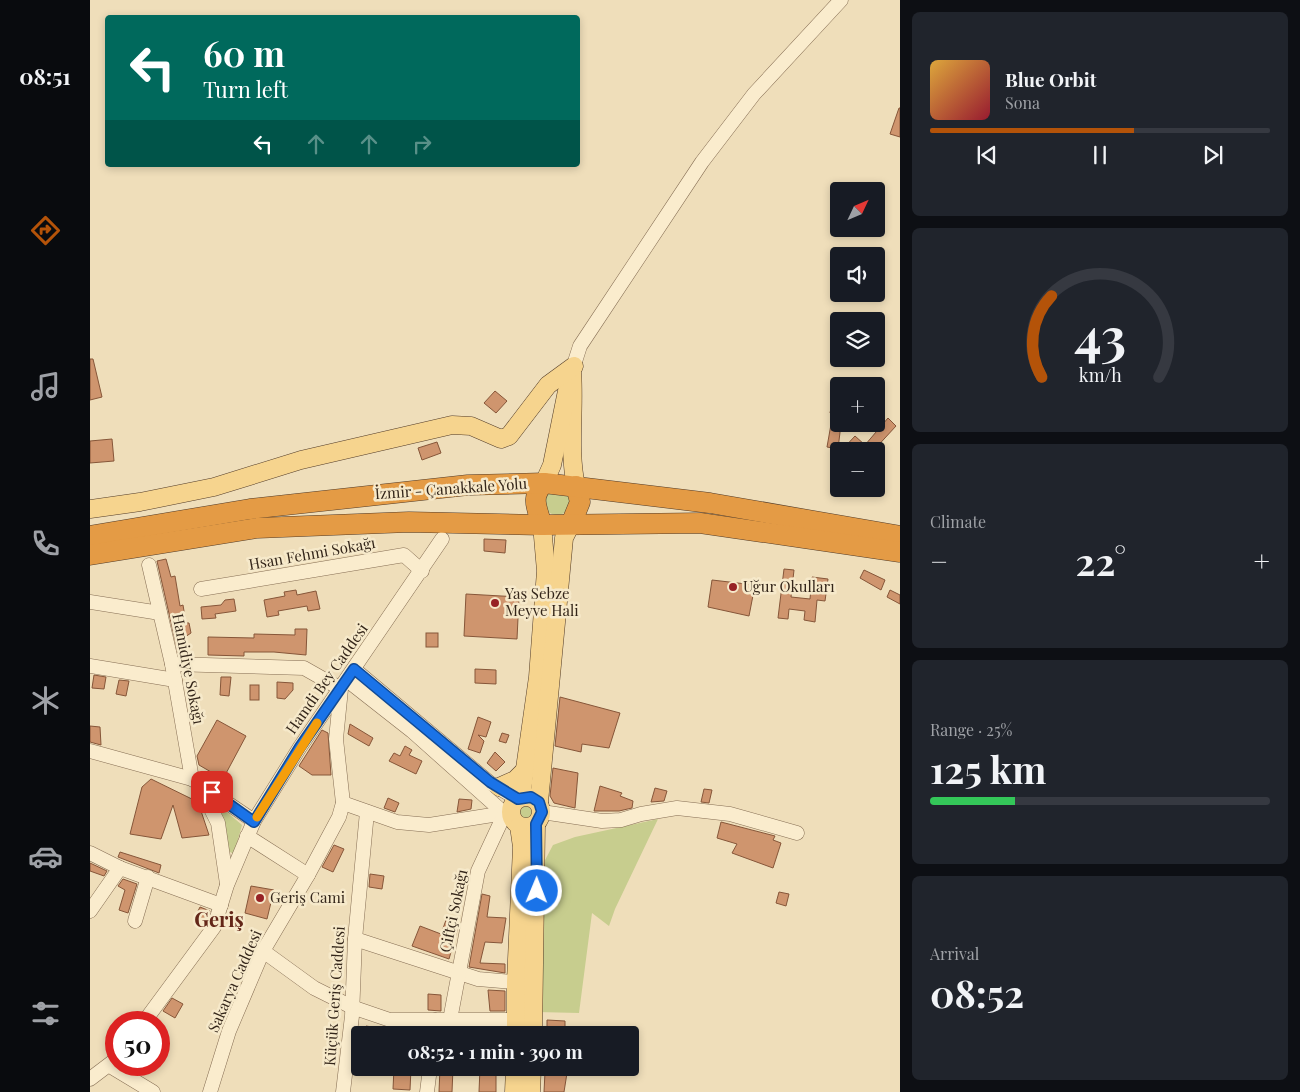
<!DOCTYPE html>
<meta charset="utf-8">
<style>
:root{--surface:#171b24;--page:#20242c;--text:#f1f3f6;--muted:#9ea1a6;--line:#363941;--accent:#b45309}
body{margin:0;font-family:"Playfair Display",serif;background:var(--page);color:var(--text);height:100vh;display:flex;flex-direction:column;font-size:19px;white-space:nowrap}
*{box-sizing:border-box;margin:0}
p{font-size:16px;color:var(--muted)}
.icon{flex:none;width:28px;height:28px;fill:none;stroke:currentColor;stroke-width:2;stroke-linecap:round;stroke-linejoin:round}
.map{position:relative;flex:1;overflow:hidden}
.sheet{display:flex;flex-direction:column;gap:12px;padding:12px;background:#0d0f14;width:400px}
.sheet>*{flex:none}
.top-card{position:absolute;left:15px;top:15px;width:475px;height:152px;border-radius:5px;box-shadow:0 2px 8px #0003;background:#00695c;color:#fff;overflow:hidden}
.needle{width:32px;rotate:46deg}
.fabs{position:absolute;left:740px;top:182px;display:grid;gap:10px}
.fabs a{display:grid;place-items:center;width:55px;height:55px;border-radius:5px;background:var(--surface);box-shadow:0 2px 8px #0003;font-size:25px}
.speed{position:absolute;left:15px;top:1011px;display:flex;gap:10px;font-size:25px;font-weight:700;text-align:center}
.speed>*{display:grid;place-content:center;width:65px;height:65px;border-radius:50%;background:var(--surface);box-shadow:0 2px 8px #0003;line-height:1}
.speed .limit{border:8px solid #d22;background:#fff;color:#111}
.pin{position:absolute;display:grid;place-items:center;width:42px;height:42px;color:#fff;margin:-21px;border-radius:10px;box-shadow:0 2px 8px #0006}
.me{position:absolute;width:55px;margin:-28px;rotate:1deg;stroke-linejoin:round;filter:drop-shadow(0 0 4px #0008)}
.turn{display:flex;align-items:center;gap:18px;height:105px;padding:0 15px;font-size:22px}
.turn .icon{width:65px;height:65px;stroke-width:2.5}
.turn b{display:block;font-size:35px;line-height:42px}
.lanes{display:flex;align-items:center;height:48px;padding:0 15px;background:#0003;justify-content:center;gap:25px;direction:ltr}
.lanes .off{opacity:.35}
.big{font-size:38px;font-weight:700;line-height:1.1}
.sheet .widget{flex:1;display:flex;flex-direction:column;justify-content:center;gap:8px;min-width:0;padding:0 18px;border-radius:8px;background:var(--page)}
.sheet .dial{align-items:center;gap:0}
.dial svg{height:130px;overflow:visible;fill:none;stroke:var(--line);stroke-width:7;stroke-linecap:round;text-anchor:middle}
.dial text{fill:var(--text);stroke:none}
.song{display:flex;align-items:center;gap:15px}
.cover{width:60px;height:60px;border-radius:8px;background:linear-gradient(135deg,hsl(40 70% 55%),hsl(350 70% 35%))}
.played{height:5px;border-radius:2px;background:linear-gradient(90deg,var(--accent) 60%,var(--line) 60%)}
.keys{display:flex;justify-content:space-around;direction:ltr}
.heat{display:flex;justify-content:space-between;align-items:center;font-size:28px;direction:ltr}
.charge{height:8px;border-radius:4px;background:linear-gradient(90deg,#34c759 25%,var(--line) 0)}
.trip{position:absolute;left:261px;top:1026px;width:288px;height:50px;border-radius:5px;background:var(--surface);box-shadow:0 2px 8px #0003;font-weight:700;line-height:50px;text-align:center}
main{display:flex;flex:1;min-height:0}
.dock{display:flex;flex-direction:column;width:90px;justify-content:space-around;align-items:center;background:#090b0e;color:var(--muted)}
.dock .icon{width:35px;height:35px}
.dock .selected{color:var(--accent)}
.dock b{font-size:22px;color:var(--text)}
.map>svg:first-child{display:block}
.green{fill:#c7cd8e}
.building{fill:#cf956e;stroke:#865639}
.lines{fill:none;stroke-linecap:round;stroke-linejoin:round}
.minor-casing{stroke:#866e54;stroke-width:15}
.major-casing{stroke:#533c29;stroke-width:19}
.highway-casing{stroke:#533c29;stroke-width:21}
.minor{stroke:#faeccd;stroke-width:14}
.major{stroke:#f6d48e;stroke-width:18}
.highway{stroke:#e49b45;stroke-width:20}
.route-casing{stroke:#114b97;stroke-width:12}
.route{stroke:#1a73e8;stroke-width:9}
.slow{stroke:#f59e0b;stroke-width:9}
.poi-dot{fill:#972225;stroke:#f6e9ca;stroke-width:2}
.labels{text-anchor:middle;stroke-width:5;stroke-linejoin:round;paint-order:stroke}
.street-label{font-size:15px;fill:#34261a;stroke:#f6e9ca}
.poi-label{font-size:15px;fill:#34261a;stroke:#f6e9ca;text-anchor:start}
.district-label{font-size:20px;font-weight:bold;fill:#632618;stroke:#f6e9ca}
</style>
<main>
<nav class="dock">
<b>08:51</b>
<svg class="icon selected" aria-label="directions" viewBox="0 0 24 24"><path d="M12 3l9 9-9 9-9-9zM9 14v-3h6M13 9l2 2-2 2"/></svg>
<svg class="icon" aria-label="music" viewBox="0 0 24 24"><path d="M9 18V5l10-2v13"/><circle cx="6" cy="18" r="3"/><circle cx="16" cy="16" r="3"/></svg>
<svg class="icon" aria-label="phone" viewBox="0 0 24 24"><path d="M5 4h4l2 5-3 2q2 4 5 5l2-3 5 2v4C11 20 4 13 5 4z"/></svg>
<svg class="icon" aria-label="climate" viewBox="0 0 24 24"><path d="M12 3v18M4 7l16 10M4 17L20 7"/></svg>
<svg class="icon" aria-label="car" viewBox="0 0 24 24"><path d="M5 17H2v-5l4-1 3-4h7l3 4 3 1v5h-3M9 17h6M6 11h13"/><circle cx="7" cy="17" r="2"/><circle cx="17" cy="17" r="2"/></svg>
<svg class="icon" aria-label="filters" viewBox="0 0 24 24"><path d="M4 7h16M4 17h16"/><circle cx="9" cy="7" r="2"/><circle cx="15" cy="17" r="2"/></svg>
</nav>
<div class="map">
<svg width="810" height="1092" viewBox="0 0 810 1092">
<rect width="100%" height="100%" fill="#efdeba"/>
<g class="green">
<circle cx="467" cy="502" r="13"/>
<circle cx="436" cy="812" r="10"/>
<polygon points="131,807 152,825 144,854 136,850"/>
<polygon points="568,819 525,909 519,926 502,913 489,1013 447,1012 453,864 463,845 485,837"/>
</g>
<g class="building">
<polygon points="809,108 810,108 810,137 800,134"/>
<polygon points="0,359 3,359 12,397 0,400"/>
<polygon points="745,389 749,389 749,424 751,424 748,449 737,447 743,413 740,413"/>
<polygon points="405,391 417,401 406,413 394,403"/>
<polygon points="798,418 806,426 783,451 751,451 765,436 775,445"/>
<polygon points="22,439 24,461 0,463 0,441"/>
<polygon points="347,442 351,453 332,460 328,448"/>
<polygon points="394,539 416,540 415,553 394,551"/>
<polygon points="76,559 81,577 85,576 90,606 93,605 96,623 99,623 101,633 95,637 97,652 88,653 67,561"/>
<polygon points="694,569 704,570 701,597 720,599 722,577 738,579 735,601 727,600 725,622 714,620 715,611 699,609 698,619 688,618"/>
<polygon points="774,570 795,580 791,590 770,578"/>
<polygon points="622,580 665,585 659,616 618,607"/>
<polygon points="206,590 207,595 226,591 230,609 218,611 217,606 188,611 189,615 177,617 174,600 195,596 194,592"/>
<polygon points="800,590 810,595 810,604 797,597"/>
<polygon points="376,594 429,597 427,639 374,636"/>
<polygon points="144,599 146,611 125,614 126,618 112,619 111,607 131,605 135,600"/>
<polygon points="205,629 217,629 216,655 184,652 154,652 154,656 118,655 118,637 164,638 164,634 205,635"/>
<rect x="336" y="633" width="12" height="14"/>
<polygon points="385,669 406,670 406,684 385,683"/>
<polygon points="4,675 16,677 14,689 2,688"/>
<polygon points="131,677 141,677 139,696 130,695"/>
<polygon points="29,680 39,681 36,696 26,694"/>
<polygon points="187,682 203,683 203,690 195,699 187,698"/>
<rect x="160" y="685" width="9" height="15"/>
<polygon points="470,697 530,713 519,748 492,744 491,752 465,746"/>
<polygon points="388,717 401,722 396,737 388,735 394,741 390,753 378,749"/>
<polygon points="127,720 156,736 133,779 109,765 107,756"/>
<polygon points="260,724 283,738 279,746 258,734"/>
<polygon points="0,726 10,727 11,745 0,742"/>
<polygon points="232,730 238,733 241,775 222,775 209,766"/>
<polygon points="412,733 419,735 416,743 409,741"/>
<polygon points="315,746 322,750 319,755 332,761 326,774 299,761 304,753 310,756"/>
<polygon points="405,752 415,762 406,771 397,763"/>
<polygon points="463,768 488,773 485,808 464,803 460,796"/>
<polygon points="61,779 108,802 119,835 92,838 83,805 71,839 40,834 52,787"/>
<polygon points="510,786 532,793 530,796 543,801 542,808 529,811 504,811"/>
<polygon points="565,788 577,791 574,801 561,802"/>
<polygon points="614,789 622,790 619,803 611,802"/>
<polygon points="298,798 309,803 305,812 294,808"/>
<polygon points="369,799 382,800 381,809 367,812"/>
<polygon points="631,822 685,836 683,840 691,843 683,868 642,853 647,844 627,838"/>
<polygon points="244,845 254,849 243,872 232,867"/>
<polygon points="30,852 71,865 69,873 28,857"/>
<polygon points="0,863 17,871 14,876 0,871"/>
<polygon points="280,874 294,876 292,889 279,887"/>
<polygon points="33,879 47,884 38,913 29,910 35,890 28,886"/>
<polygon points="161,886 184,890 177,919 155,913"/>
<polygon points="689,892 699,894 696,906 686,903"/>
<polygon points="392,894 400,896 397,917 416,918 412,943 395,942 390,963 415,964 415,973 379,967"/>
<polygon points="110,907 120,911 116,922 105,917"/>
<polygon points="356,920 369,924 359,959 322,946 330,926 351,934"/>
<polygon points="398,990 415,991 415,1011 400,1011"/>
<polygon points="338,994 351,995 351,1011 338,1010"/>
<polygon points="82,998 93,1004 85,1018 73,1011"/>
<polygon points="457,1020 475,1021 475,1031 457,1030"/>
<polygon points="276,1026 306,1031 306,1035 275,1035"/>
<polygon points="304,1068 321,1068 320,1090 303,1089"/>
<polygon points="350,1068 363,1068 362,1092 349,1092"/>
<polygon points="390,1068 409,1068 410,1075 406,1075 406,1092 389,1092"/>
<polygon points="455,1072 477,1073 474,1092 454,1092"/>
</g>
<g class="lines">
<g class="minor-casing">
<g id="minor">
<polyline points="482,371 490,346 612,162 664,94 751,0"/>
<polyline points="59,565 82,664 102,779"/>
<polyline points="111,589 314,555 332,571"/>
<polyline points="0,602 70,613"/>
<polyline points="82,664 214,668 251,689 246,739 253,803 249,817 218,875 173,951 139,1031 120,1092"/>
<polyline points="0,666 85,680"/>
<polyline points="264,669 400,783 428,799"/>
<polyline points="257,680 322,731 424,822"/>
<polyline points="0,751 102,779 164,821"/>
<polyline points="108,783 128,823 137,884"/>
<polyline points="253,803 307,822 339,825 415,813"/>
<polyline points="452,812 512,821 531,820 551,814 587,808 640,814 707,833"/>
<polyline points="157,836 218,875"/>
<polyline points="0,853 30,868 131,905"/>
<polyline points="0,911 30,868"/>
<polyline points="45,921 58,877"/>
<polyline points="265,939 388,979 435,983"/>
<polyline points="173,951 224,988 262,1007 300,1020 436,1020"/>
<polyline points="360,1020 388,871 415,813"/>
<polyline points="54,1022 124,927 137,885 164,821 210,747 352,539"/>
<polyline points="343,1035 345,1020"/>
<polyline points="20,1066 63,1092"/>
<polyline points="0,1079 25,1060"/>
<polyline points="253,1092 262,1016 265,939 277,812"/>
<polyline points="337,1092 340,1068"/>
</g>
</g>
<g class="major-casing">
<g id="major">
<path d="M 482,371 C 485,409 478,449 486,486"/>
<polyline points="454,483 462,465 477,391"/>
<polyline points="0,509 50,502 124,487 211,460 362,425 381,426 411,439 419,436 458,385 484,366"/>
<polyline points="409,787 425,780 433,772"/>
<circle cx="436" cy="812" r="15"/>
<polyline points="431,797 448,677 456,571 452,525"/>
<polyline points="449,802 474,538 481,524"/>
<polyline points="426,1035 426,982 432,847 429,826"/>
<polyline points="443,1035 446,824"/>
<polyline points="424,1092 425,1068"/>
<polyline points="441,1092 442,1068"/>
</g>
</g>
<g class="highway-casing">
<g id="highway">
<polyline points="481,524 490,502 486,486"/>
<path d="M 452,525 C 447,508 440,497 454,483"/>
<polyline points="0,536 160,509 378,485 454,483 620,503 810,536"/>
<polyline points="0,555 167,528 319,522 452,525 610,523 810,552"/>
</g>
</g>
<use href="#minor" class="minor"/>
<use href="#major" class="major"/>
<use href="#highway" class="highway"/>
</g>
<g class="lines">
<g class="route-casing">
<polyline id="route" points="122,792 164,822 210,747 264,669 400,782 428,799 441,797 449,802 452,812 446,824 447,891"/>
</g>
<use href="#route" class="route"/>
<polyline class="slow" points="167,817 227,723"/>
</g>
<g class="poi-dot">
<circle cx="643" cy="587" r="5"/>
<circle cx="405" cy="603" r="5"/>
<circle cx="170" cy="898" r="5"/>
</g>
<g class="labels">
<g class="street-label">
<text transform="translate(361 489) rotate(-4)" y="5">İzmir - Çanakkale Yolu</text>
<text transform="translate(222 554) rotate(-10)" y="5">Hsan Fehmi Sokağı</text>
<text transform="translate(98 669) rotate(79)" y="5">Hamidiye Sokağı</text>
<text transform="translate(237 679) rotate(-55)" y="5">Hamdi Bey Caddesi</text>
<text transform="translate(364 911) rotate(-78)" y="5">Çiftçi Sokağı</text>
<text transform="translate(145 981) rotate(-66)" y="5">Sakarya Caddesi</text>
<text transform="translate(245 996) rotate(-86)" y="5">Küçük Geriş Caddesi</text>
</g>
<g class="poi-label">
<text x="653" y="592">Uğur Okulları</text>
<text x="415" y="599">Yaş Sebze<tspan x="415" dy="17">Meyve Hali</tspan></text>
<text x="180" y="903">Geriş Cami</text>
</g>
<g class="district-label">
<text x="129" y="927">Geriş</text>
</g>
</g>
</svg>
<div class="fabs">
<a><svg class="needle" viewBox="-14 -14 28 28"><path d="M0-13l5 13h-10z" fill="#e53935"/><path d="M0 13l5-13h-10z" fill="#9ea1a6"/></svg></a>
<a><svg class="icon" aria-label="sound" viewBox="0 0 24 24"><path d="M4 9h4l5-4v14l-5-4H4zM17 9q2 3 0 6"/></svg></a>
<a><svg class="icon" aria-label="layers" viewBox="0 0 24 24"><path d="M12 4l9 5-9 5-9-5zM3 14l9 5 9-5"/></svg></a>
<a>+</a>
<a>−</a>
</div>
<div class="speed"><div class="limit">50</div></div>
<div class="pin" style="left:122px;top:792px;background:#d93025"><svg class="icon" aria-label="arrive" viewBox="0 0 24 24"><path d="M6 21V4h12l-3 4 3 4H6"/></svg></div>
<svg class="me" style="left:447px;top:891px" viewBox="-20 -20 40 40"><circle r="17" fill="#1a73e8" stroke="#fff" stroke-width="3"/><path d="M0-11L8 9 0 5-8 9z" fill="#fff"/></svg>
<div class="trip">08:52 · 1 min · 390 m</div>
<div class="top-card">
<div class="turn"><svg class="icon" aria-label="left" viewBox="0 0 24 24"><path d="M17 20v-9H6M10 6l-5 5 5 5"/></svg><div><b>60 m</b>Turn left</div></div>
<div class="lanes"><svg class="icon" aria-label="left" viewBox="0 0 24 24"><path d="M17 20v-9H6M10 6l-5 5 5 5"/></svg><svg class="icon off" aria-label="ahead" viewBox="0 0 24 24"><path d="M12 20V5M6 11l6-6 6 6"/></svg><svg class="icon off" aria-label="ahead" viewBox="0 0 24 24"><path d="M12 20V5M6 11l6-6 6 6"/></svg><svg class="icon off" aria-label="right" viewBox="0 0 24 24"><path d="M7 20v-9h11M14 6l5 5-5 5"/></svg></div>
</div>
</div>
<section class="sheet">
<div class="widget">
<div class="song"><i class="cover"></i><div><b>Blue Orbit</b><p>Sona</p></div></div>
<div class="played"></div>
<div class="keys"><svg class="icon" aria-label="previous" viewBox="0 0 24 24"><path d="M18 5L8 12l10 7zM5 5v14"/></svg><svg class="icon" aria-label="pause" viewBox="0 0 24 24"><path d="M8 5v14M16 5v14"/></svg><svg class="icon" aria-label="next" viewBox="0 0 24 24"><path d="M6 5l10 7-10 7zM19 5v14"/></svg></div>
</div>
<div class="widget dial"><svg viewBox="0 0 100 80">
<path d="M14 69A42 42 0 1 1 86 69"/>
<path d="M14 69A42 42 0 0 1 20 19" stroke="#b45309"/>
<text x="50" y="56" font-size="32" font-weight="700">43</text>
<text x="50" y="72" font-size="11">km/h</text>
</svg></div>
<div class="widget"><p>Climate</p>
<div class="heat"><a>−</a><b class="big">22°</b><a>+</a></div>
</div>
<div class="widget"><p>Range · 25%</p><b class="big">125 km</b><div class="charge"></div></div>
<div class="widget"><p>Arrival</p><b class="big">08:52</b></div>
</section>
</main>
